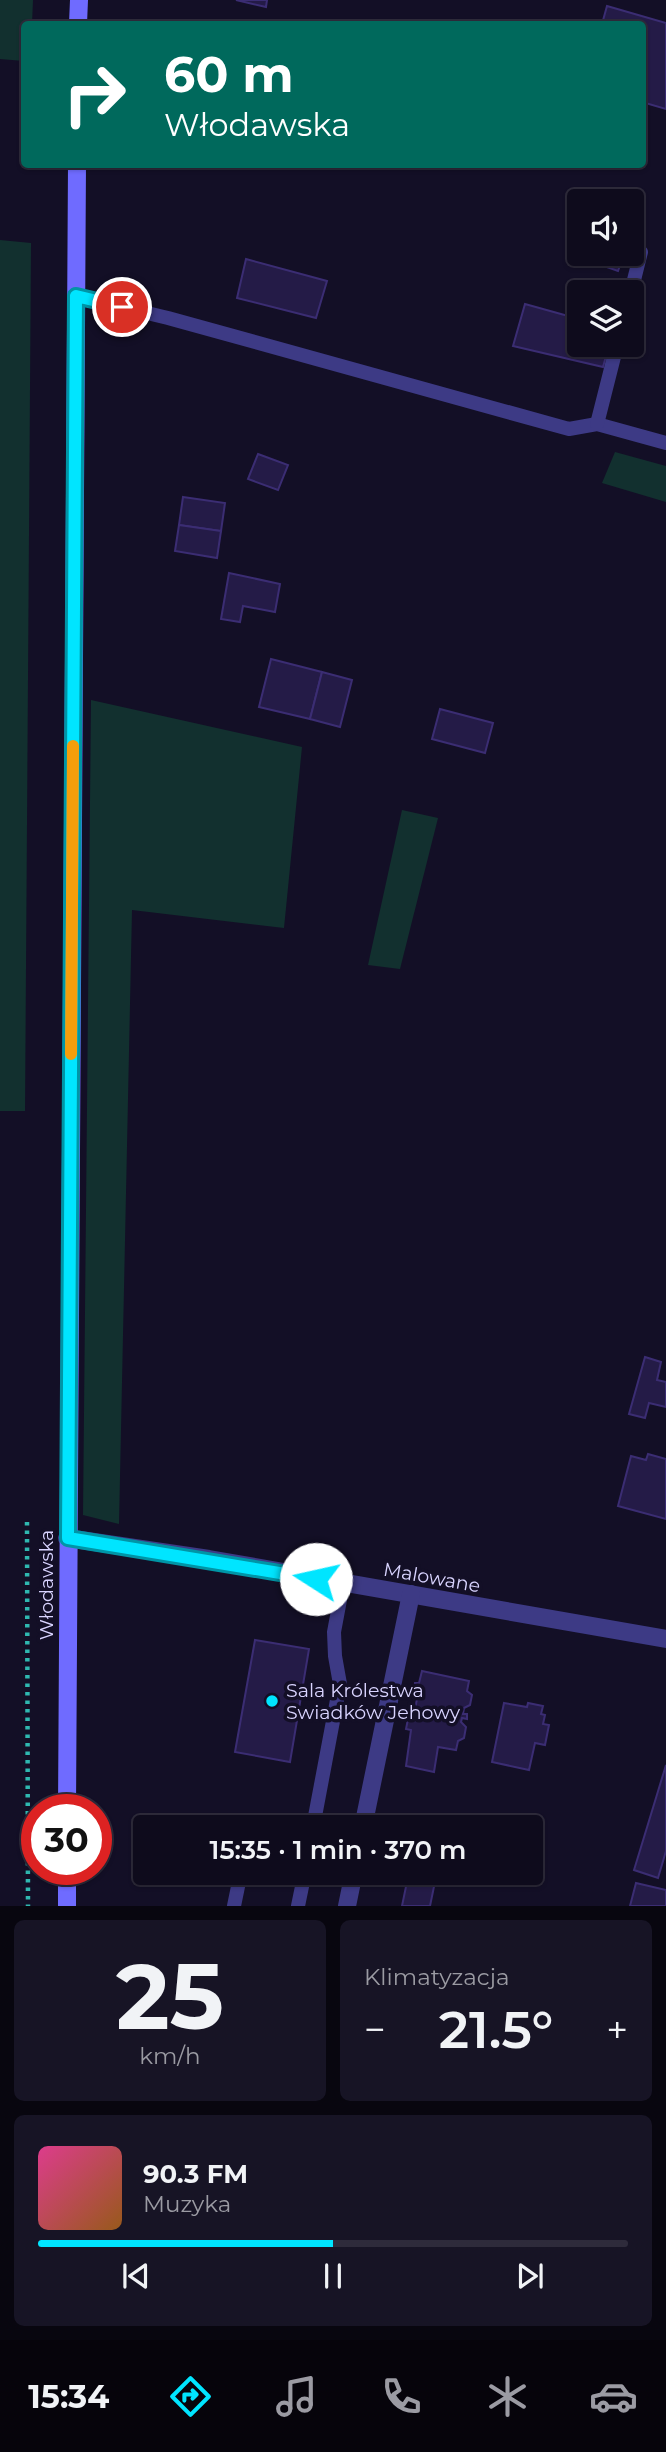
<!DOCTYPE html>
<html lang="pl">
<meta charset="utf-8">
<style>
:root{--surface:#0e0b1c;--page:#171425;--text:#f1f3f6;--muted:#9b9ba3;--line:#2e2b3b;--accent:#00e5ff}
body{margin:0;font-family:Montserrat,sans-serif;background:var(--page);color:var(--text);height:100vh;display:flex;flex-direction:column;font-size:26px;white-space:nowrap}
*{box-sizing:border-box;margin:0}
p{font-size:23px;color:var(--muted)}
.icon{flex:none;width:38px;height:38px;fill:none;stroke:currentColor;stroke-width:2;stroke-linecap:round;stroke-linejoin:round}
.map{position:relative;height:1906px;overflow:hidden}
.details{display:flex;flex-direction:column;gap:14px;padding:14px;background:#08060f;flex:1}
.details>*{flex:none}
.top-card{position:absolute;left:21px;top:21px;width:625px;height:147px;border-radius:7px;box-shadow:0 2px 5px #0004,0 0 0 2px var(--line);background:#00695c;color:#fff;overflow:hidden}
.controls{position:absolute;left:567px;top:189px;display:grid;gap:14px}
.controls a{display:grid;place-items:center;width:77px;height:77px;border-radius:7px;background:var(--surface);box-shadow:0 2px 5px #0004,0 0 0 2px var(--line);font-size:35px}
.speed{position:absolute;left:21px;top:1794px;display:flex;gap:14px;font-size:35px;font-weight:700;text-align:center}
.speed>*{display:grid;place-content:center;width:91px;height:91px;border-radius:50%;background:var(--surface);box-shadow:0 2px 5px #0004,0 0 0 2px var(--line);line-height:1}
.speed .limit{border:10px solid #d22;background:#fff;color:#111}
.pin{position:absolute;display:grid;place-items:center;width:60px;height:60px;color:#fff;margin:-30px;border:4px solid #fff;border-radius:50%;box-shadow:0 2px 7px #0007}
.me{position:absolute;width:77px;margin:-38px;rotate:280deg;stroke-linejoin:round;filter:drop-shadow(0 0 5px #0008)}
.turn{display:flex;align-items:center;gap:24px;height:147px;padding:0 28px;font-size:32px}
.turn .icon{width:91px;height:91px;stroke-width:2.5}
.turn b{display:block;font-size:49px;line-height:60px}
.big{font-size:52px;font-weight:600;line-height:1.1}
.details .card{flex:1;display:flex;flex-direction:column;justify-content:center;gap:10px;min-width:0;padding:0 24px;border-radius:10px;background:var(--page)}
.details .dial{align-items:center;gap:0}
.dial b{font-size:91px;line-height:1}
.song{display:flex;align-items:center;gap:21px}
.cover{width:84px;height:84px;border-radius:10px;background:linear-gradient(135deg,hsl(330 70% 55%),hsl(30 70% 35%))}
.played{height:7px;border-radius:4px;background:linear-gradient(90deg,var(--accent) 50%,var(--line) 50%)}
.keys{display:flex;justify-content:space-around;direction:ltr}
.heat{display:flex;justify-content:space-between;align-items:center;font-size:38px;direction:ltr}
.details .tiles{flex:1;display:grid;gap:14px;grid-template-columns:1fr 1fr}
.card:last-child{grid-column:span 2}
.trip{position:absolute;left:133px;top:1815px;width:410px;height:70px;border-radius:7px;background:var(--surface);box-shadow:0 2px 5px #0004,0 0 0 2px var(--line);font-weight:600;line-height:70px;text-align:center}
.tabs{display:flex;height:112px;justify-content:space-around;align-items:center;background:#06040b;color:var(--muted)}
.tabs .icon{width:49px;height:49px}
.tabs .current{color:var(--accent)}
.tabs b{font-size:32px;color:var(--text)}
.map>svg:first-child{display:block}
.green{fill:#12302f}
.building{fill:#241b47;stroke:#3b2d73;stroke-width:2}
.lines{fill:none;stroke-linecap:round;stroke-linejoin:round}
.path{stroke:#2fb8b0;stroke-width:4.5;stroke-dasharray:3.5 5;stroke-linecap:butt}
.service{stroke:#3d3a85;stroke-width:14}
.minor{stroke:#3d3a85;stroke-width:18}
.secondary{stroke:#6f6bff;stroke-width:18}
.route-casing{stroke:#0095a6;stroke-width:18}
.route{stroke:#00e5ff;stroke-width:12}
.slow{stroke:#f59e0b;stroke-width:12}
.poi-dot{fill:#00e5ff;stroke:#130f26;stroke-width:2.5}
.labels{text-anchor:middle;stroke-width:7;stroke-linejoin:round;paint-order:stroke}
.street-label{font-size:19px;fill:#d9d4ff;stroke:#130f26}
.poi-label{font-size:19px;fill:#d9d4ff;stroke:#130f26;text-anchor:start}
</style>
<div class="map">
<svg width="666" height="1906" viewBox="0 0 666 1906">
<rect width="100%" height="100%" fill="#130f26"/>
<g class="green">
<polygon points="0,0 33,0 32,24 24,24 24,61 0,59"/>
<polygon points="0,240 31,243 25,1111 0,1111"/>
<polygon points="615,452 666,466 666,502 602,483"/>
<polygon points="91,700 302,747 284,928 132,910 119,1524 83,1515"/>
<polygon points="402,810 438,818 400,969 368,965"/>
</g>
<g class="building">
<polygon points="236,0 267,0 266,7"/>
<polygon points="607,6 666,23 666,109 642,102 642,24 602,24"/>
<polygon points="579,254 624,254 618,271 578,257"/>
<polygon points="246,259 327,281 316,318 237,298"/>
<polygon points="525,304 579,319 579,345 609,345 603,367 513,346"/>
<polygon points="258,454 288,465 278,490 248,479"/>
<polygon points="183,497 225,503 221,531 179,525"/>
<polygon points="179,525 221,531 217,558 175,551"/>
<polygon points="229,573 280,584 275,612 243,606 240,622 221,619"/>
<polygon points="271,659 322,672 310,719 259,707"/>
<polygon points="322,672 352,680 340,727 310,719"/>
<polygon points="440,709 493,723 485,753 432,739"/>
<polygon points="645,1357 661,1362 657,1380 666,1382 666,1407 649,1403 645,1418 629,1414"/>
<polygon points="648,1454 666,1459 666,1519 618,1506 631,1456 646,1460"/>
<polygon points="255,1640 309,1649 290,1762 235,1752"/>
<polygon points="422,1671 469,1681 467,1691 472,1695 470,1705 464,1708 463,1714 467,1714 467,1719 462,1718 461,1722 466,1727 464,1738 458,1741 456,1750 438,1747 434,1772 406,1766 411,1730 406,1729 409,1714 414,1714 417,1699 413,1698 415,1683 419,1683"/>
<polygon points="504,1703 527,1707 528,1703 543,1706 541,1714 545,1715 543,1724 549,1725 545,1745 535,1743 529,1770 492,1762"/>
<polygon points="666,1765 666,1851 658,1878 634,1870"/>
<polygon points="416,1819 444,1825 443,1827 415,1827"/>
<polygon points="409,1872 437,1872 430,1906 402,1906"/>
<polygon points="636,1883 666,1890 666,1906 630,1906"/>
</g>
<g class="lines">
<polyline class="path" points="27,1522 28,1906"/>
<g class="service">
<polyline points="631,292 641,252"/>
<polyline points="76,296 168,318 569,429 597,424 666,443"/>
<polyline points="597,424 617,345"/>
<polyline points="313,1827 340,1684 335,1656 334,1632 343,1584"/>
<polyline points="234,1906 241,1872"/>
<polyline points="298,1906 305,1872"/>
</g>
<g class="minor">
<polyline points="67,1538 209,1559 666,1639"/>
<polyline points="363,1827 411,1594"/>
<polyline points="347,1906 354,1872"/>
</g>
<g class="secondary">
<polyline points="78,24 79,0"/>
<polyline points="67,1810 77,164"/>
<polyline points="67,1906 67,1869"/>
</g>
</g>
<g class="lines">
<g class="route-casing">
<polyline id="route" points="122,307 76,296 68,1538 316,1579"/>
</g>
<use href="#route" class="route"/>
<polyline class="slow" points="71,1054 73,746"/>
</g>
<circle class="poi-dot" cx="272" cy="1701" r="7"/>
<g class="labels">
<g class="street-label">
<text transform="translate(432 1577) rotate(10)" y="7">Malowane</text>
<text transform="translate(46 1585) rotate(-90)" y="7">Włodawska</text>
</g>
<g class="poi-label">
<text x="286" y="1697">Sala Królestwa<tspan x="286" dy="22">Swiadków Jehowy</tspan></text>
</g>
</g>
</svg>
<div class="controls">
<a><svg class="icon" aria-label="sound" viewBox="0 0 24 24"><path d="M4 9h4l5-4v14l-5-4H4zM17 9q2 3 0 6"/></svg></a>
<a><svg class="icon" aria-label="layers" viewBox="0 0 24 24"><path d="M12 4l9 5-9 5-9-5zM3 14l9 5 9-5"/></svg></a>
</div>
<div class="speed"><div class="limit">30</div></div>
<div class="pin" style="left:122px;top:307px;background:#d93025"><svg class="icon" aria-label="arrive" viewBox="0 0 24 24"><path d="M6 21V4h12l-3 4 3 4H6"/></svg></div>
<svg class="me" style="left:316px;top:1579px" viewBox="-20 -20 40 40"><circle r="19" fill="#fff"/><path d="M0-13L10 11 0 6-10 11z" fill="#00e5ff"/></svg>
<div class="trip">15:35 · 1 min · 370 m</div>
<div class="top-card">
<div class="turn"><svg class="icon" aria-label="right" viewBox="0 0 24 24"><path d="M7 20v-9h11M14 6l5 5-5 5"/></svg><div><b>60 m</b>Włodawska</div></div>
</div>
</div>
<section class="details">
<div class="tiles">
<div class="card dial"><b>25</b><p>km/h</p></div>
<div class="card"><p>Klimatyzacja</p>
<div class="heat"><a>−</a><b class="big">21.5°</b><a>+</a></div>
</div>
<div class="card">
<div class="song"><i class="cover"></i><div><b>90.3 FM</b><p>Muzyka</p></div></div>
<div class="played"></div>
<div class="keys"><svg class="icon" aria-label="previous" viewBox="0 0 24 24"><path d="M18 5L8 12l10 7zM5 5v14"/></svg><svg class="icon" aria-label="pause" viewBox="0 0 24 24"><path d="M8 5v14M16 5v14"/></svg><svg class="icon" aria-label="next" viewBox="0 0 24 24"><path d="M6 5l10 7-10 7zM19 5v14"/></svg></div>
</div>
</div>
</section>
<nav class="tabs">
<b>15:34</b>
<svg class="icon current" aria-label="directions" viewBox="0 0 24 24"><path d="M12 3l9 9-9 9-9-9zM9 14v-3h6M13 9l2 2-2 2"/></svg>
<svg class="icon" aria-label="music" viewBox="0 0 24 24"><path d="M9 18V5l10-2v13"/><circle cx="6" cy="18" r="3"/><circle cx="16" cy="16" r="3"/></svg>
<svg class="icon" aria-label="phone" viewBox="0 0 24 24"><path d="M5 4h4l2 5-3 2q2 4 5 5l2-3 5 2v4C11 20 4 13 5 4z"/></svg>
<svg class="icon" aria-label="climate" viewBox="0 0 24 24"><path d="M12 3v18M4 7l16 10M4 17L20 7"/></svg>
<svg class="icon" aria-label="car" viewBox="0 0 24 24"><path d="M5 17H2v-5l4-1 3-4h7l3 4 3 1v5h-3M9 17h6M6 11h13"/><circle cx="7" cy="17" r="2"/><circle cx="17" cy="17" r="2"/></svg>
</nav>
